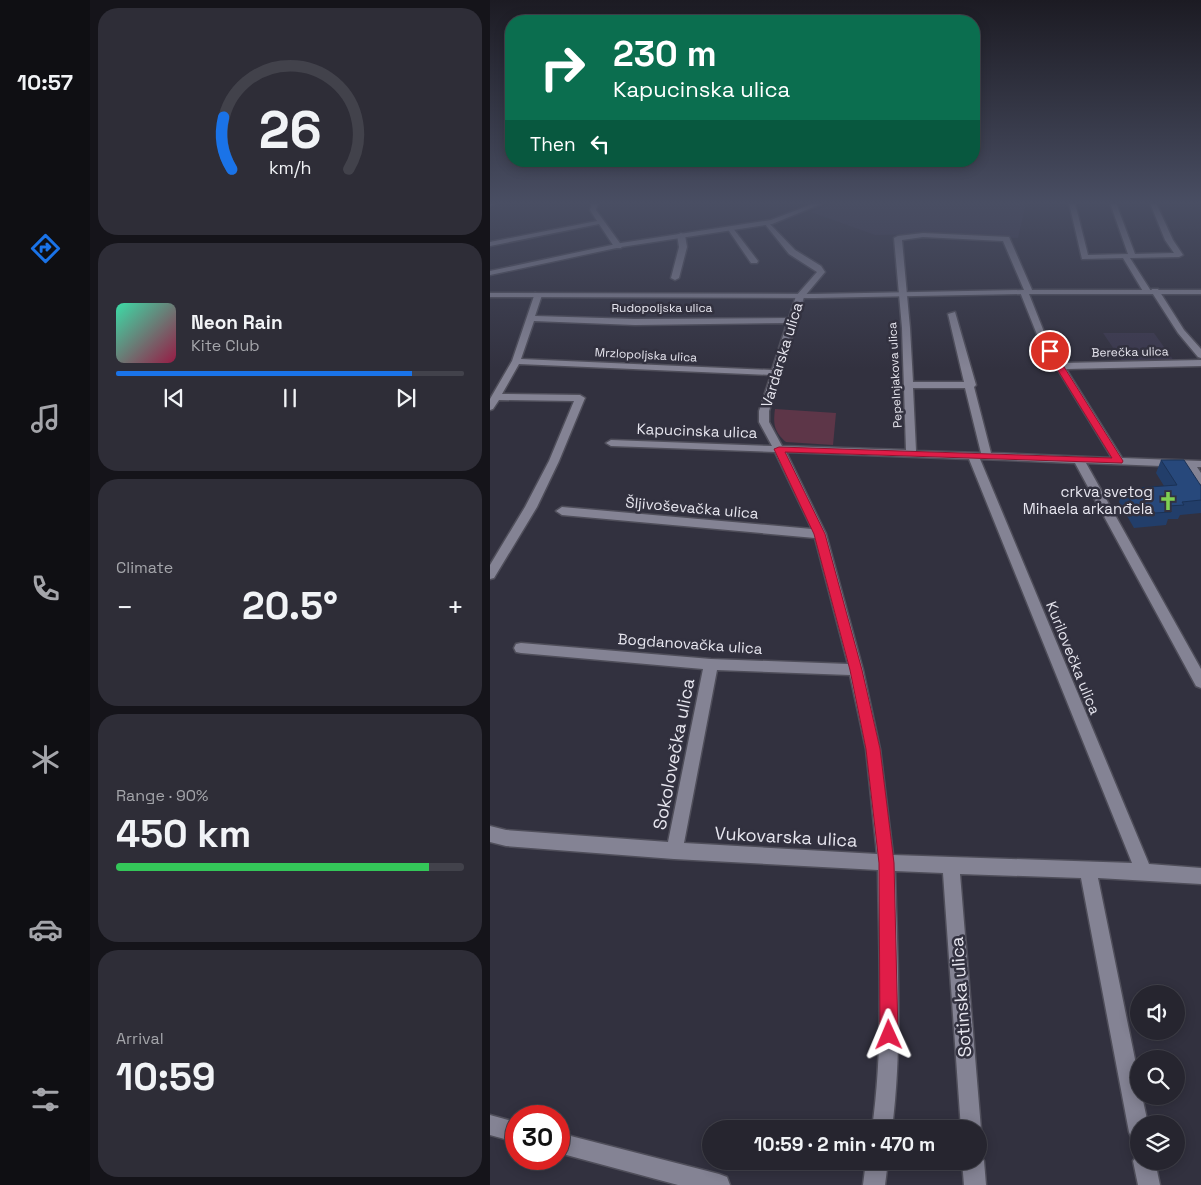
<!DOCTYPE html>
<meta charset="utf-8">
<style>
:root{--surface:#26252f;--page:#2e2d37;--text:#f1f3f6;--muted:#a4a5aa;--line:#42424b;--accent:#1a73e8}
body{margin:0;font-family:"Space Grotesk",sans-serif;background:var(--page);color:var(--text);height:100vh;display:flex;flex-direction:column;font-size:19px;white-space:nowrap}
*{box-sizing:border-box;margin:0}
p{font-size:16px;color:var(--muted)}
.icon{flex:none;width:28px;height:28px;fill:none;stroke:currentColor;stroke-width:2;stroke-linecap:round;stroke-linejoin:round}
.map{position:relative;flex:1;overflow:hidden}
.side{display:flex;flex-direction:column;gap:8px;padding:8px;background:#15141a;width:400px}
.side>*{flex:none}
.guide{position:absolute;left:15px;top:15px;width:475px;height:152px;border-radius:20px;box-shadow:0 2px 12px #0003,0 0 0 1px var(--line);background:#0b6e4f;color:#fff;overflow:hidden}
.fabs{position:absolute;left:640px;top:985px;display:grid;gap:10px}
.fabs a{display:grid;place-items:center;width:55px;height:55px;border-radius:50%;background:var(--surface);box-shadow:0 2px 12px #0003,0 0 0 1px var(--line);font-size:25px}
.speed{position:absolute;left:15px;top:1105px;display:flex;gap:10px;font-size:25px;font-weight:700;text-align:center}
.speed>*{display:grid;place-content:center;width:65px;height:65px;border-radius:50%;background:var(--surface);box-shadow:0 2px 12px #0003,0 0 0 1px var(--line);line-height:1}
.speed .limit{border:8px solid #d22;background:#fff;color:#111}
.pin{position:absolute;display:grid;place-items:center;width:42px;height:42px;color:#fff;margin:-21px;border:2px solid #fff;border-radius:50%;box-shadow:0 1px 5px #0007}
.me{position:absolute;width:55px;margin:-28px;rotate:359deg;stroke-linejoin:round;filter:drop-shadow(0 0 4px #0008)}
.turn{display:flex;align-items:center;gap:18px;height:105px;padding:0 25px;font-size:22px}
.turn .icon{width:65px;height:65px;stroke-width:2.5}
.turn b{display:block;font-size:35px;line-height:42px}
.then{display:flex;align-items:center;height:48px;padding:0 25px;background:#0003;gap:10px;font-size:19px}
.big{font-size:38px;font-weight:700;line-height:1.1}
.side .tile{flex:1;display:flex;flex-direction:column;justify-content:center;gap:8px;min-width:0;padding:0 18px;border-radius:20px;background:var(--page)}
.side .dial{align-items:center;gap:0}
.dial svg{height:130px;overflow:visible;fill:none;stroke:var(--line);stroke-width:7;stroke-linecap:round;text-anchor:middle}
.dial text{fill:var(--text);stroke:none}
.song{display:flex;align-items:center;gap:15px}
.cover{width:60px;height:60px;border-radius:8px;background:linear-gradient(135deg,hsl(160 70% 55%),hsl(340 70% 35%))}
.played{height:5px;border-radius:2px;background:linear-gradient(90deg,var(--accent) 85%,var(--line) 85%)}
.keys{display:flex;justify-content:space-around;direction:ltr}
.heat{display:flex;justify-content:space-between;align-items:center;font-size:28px;direction:ltr}
.charge{height:8px;border-radius:4px;background:linear-gradient(90deg,#34c759 90%,var(--line) 0)}
.trip{position:absolute;left:212px;top:1120px;width:285px;height:50px;border-radius:25px;background:var(--surface);box-shadow:0 2px 12px #0003,0 0 0 1px var(--line);font-weight:700;line-height:50px;text-align:center}
main{display:flex;flex:1;min-height:0}
.tabs{display:flex;flex-direction:column;width:90px;justify-content:space-around;align-items:center;background:#0f0f13;color:var(--muted)}
.tabs .icon{width:35px;height:35px}
.tabs .selected{color:var(--accent)}
.tabs b{font-size:22px;color:var(--text)}
.map>svg:first-child{display:block}
.built{fill:#3b384d}
.green{fill:#5d3648}
.lines{fill:none;stroke-linecap:round;stroke-linejoin:round}
.minor-casing{stroke:#4f4e5a;stroke-width:3}
.tertiary-casing{stroke:#4f4e5a;stroke-width:3}
.minor{fill:#848394;fill-rule:evenodd}
.tertiary{fill:#848394;fill-rule:evenodd}
.wall{fill:#223e6a}
.building{fill:#27487b;stroke:#1b3256}
.route{fill:#e11d48;stroke:#92132f}
.labels{text-anchor:middle;stroke-width:5;stroke-linejoin:round;paint-order:stroke}
.far-street-label{font-size:12px;fill:#e7e6ef;stroke:#32313f}
.street-label{font-size:15px;fill:#e7e6ef;stroke:#32313f}
.poi-label{font-size:15px;fill:#e7e6ef;stroke:#32313f;text-anchor:end}
.near-street-label{font-size:18px;fill:#e7e6ef;stroke:#32313f}
</style>
<main>
<nav class="tabs">
<b>10:57</b>
<svg class="icon selected" aria-label="directions" viewBox="0 0 24 24"><path d="M12 3l9 9-9 9-9-9zM9 14v-3h6M13 9l2 2-2 2"/></svg>
<svg class="icon" aria-label="music" viewBox="0 0 24 24"><path d="M9 18V5l10-2v13"/><circle cx="6" cy="18" r="3"/><circle cx="16" cy="16" r="3"/></svg>
<svg class="icon" aria-label="phone" viewBox="0 0 24 24"><path d="M5 4h4l2 5-3 2q2 4 5 5l2-3 5 2v4C11 20 4 13 5 4z"/></svg>
<svg class="icon" aria-label="climate" viewBox="0 0 24 24"><path d="M12 3v18M4 7l16 10M4 17L20 7"/></svg>
<svg class="icon" aria-label="car" viewBox="0 0 24 24"><path d="M5 17H2v-5l4-1 3-4h7l3 4 3 1v5h-3M9 17h6M6 11h13"/><circle cx="7" cy="17" r="2"/><circle cx="17" cy="17" r="2"/></svg>
<svg class="icon" aria-label="filters" viewBox="0 0 24 24"><path d="M4 7h16M4 17h16"/><circle cx="9" cy="7" r="2"/><circle cx="15" cy="17" r="2"/></svg>
</nav>
<section class="side">
<div class="tile dial"><svg viewBox="0 0 100 80">
<path d="M14 69A42 42 0 1 1 86 69"/>
<path d="M14 69A42 42 0 0 1 9 37" stroke="#1a73e8"/>
<text x="50" y="56" font-size="32" font-weight="700">26</text>
<text x="50" y="72" font-size="11">km/h</text>
</svg></div>
<div class="tile">
<div class="song"><i class="cover"></i><div><b>Neon Rain</b><p>Kite Club</p></div></div>
<div class="played"></div>
<div class="keys"><svg class="icon" aria-label="previous" viewBox="0 0 24 24"><path d="M18 5L8 12l10 7zM5 5v14"/></svg><svg class="icon" aria-label="pause" viewBox="0 0 24 24"><path d="M8 5v14M16 5v14"/></svg><svg class="icon" aria-label="next" viewBox="0 0 24 24"><path d="M6 5l10 7-10 7zM19 5v14"/></svg></div>
</div>
<div class="tile"><p>Climate</p>
<div class="heat"><a>−</a><b class="big">20.5°</b><a>+</a></div>
</div>
<div class="tile"><p>Range · 90%</p><b class="big">450 km</b><div class="charge"></div></div>
<div class="tile"><p>Arrival</p><b class="big">10:59</b></div>
</section>
<div class="map">
<svg width="711" height="1185" viewBox="0 0 711 1185">
<rect width="100%" height="100%" fill="#32313f"/>
<g class="built">
<polygon points="346,203 536,203 528,238 441,234 385,235 321,212"/>
<polygon points="613,333 664,333 684,361 632,361"/>
</g>
<path class="green" d="M 285,409 L 346,413 L 343,445 L 296,442 C 284,432 283,424 285,409 Z"/>
<g class="lines">
<g class="minor-casing">
<g id="minor">
<polygon points="0,203 5,203 0,206"/>
<polygon points="102,203 108,203 106,210 132,246 131,248 125,248 109,224 0,246 0,242 107,221 100,210"/>
<polygon points="579,203 585,203 598,255 638,254 620,203 626,203 645,254 684,253 675,240 660,203 666,203 683,240 693,255 689,257 640,258 661,291 654,293 633,258 592,259"/>
<path d="M 277,221 L 305,250 L 331,266 L 335,272 L 314,297 L 279,411 L 279,422 L 292,446 L 416,450 L 412,328 L 404,238 L 408,236 L 433,233 L 519,237 L 543,292 L 539,294 L 556,337 L 573,363 L 711,360 L 711,366 L 576,369 L 632,458 L 711,461 L 711,467 L 707,467 L 711,473 L 711,484 L 707,483 L 696,467 L 596,463 L 711,669 L 711,688 L 706,686 L 585,463 L 490,459 L 659,864 L 711,868 L 711,884 L 608,878 L 649,1079 L 649,1096 L 652,1096 L 658,1124 L 649,1124 L 649,1142 L 642,1139 L 639,1132 L 591,878 L 470,874 L 491,1129 L 489,1135 L 489,1129 L 471,1129 L 453,873 L 405,871 C 407,957 413,1043 402,1129 L 382,1129 C 394,1043 389,956 388,870 L 184,859 L 16,846 L 0,842 L 0,826 L 16,830 L 178,842 L 213,669 L 31,653 L 26,652 L 24,648 L 26,644 L 31,643 L 221,659 L 358,664 L 325,538 L 72,515 L 66,511 L 72,507 L 322,529 L 285,452 L 121,446 L 116,443 L 121,440 L 282,446 L 269,422 L 269,411 L 281,375 L 29,364 L 12,394 L 90,395 L 95,398 L 69,461 L 47,507 L 4,578 L 0,579 L 0,565 L 35,507 L 59,461 L 84,401 L 9,400 L 3,409 L 0,410 L 0,399 L 22,361 L 45,293 L 52,295 L 45,316 L 145,319 L 299,318 L 306,296 L 327,272 L 299,254 L 274,223 ZM 433,237 L 513,241 L 534,290 L 530,292 L 548,337 L 622,458 L 501,453 L 484,387 L 486,385 L 465,312 L 458,314 L 474,382 L 423,382 L 420,328 L 412,240 ZM 44,321 L 145,325 L 297,323 L 282,370 L 31,359 ZM 423,388 L 475,388 L 491,453 L 426,451 ZM 296,452 L 479,459 L 642,863 L 403,855 L 390,749 L 373,670 L 336,534 ZM 227,670 L 360,675 L 376,749 L 387,854 L 194,843 Z"/>
<polygon points="238,227 242,227 268,261 267,263 261,263 237,228"/>
<polygon points="191,233 195,235 197,247 189,278 185,280 181,278 189,247 187,235"/>
<polygon points="662,289 668,289 694,330 711,349 711,358 708,357 688,333 661,291"/>
<polygon points="0,1115 26,1122 26,1142 0,1135"/>
<polygon points="69,1133 229,1174 237,1177 240,1185 188,1185 69,1153"/>
<polygon points="489,1153 494,1161 496,1185 474,1185 472,1161 489,1161"/>
<polygon points="649,1153 649,1161 665,1161 670,1185 648,1185 643,1161"/>
<polygon points="376,1161 398,1161 395,1185 373,1185"/>
</g>
</g>
<g class="tertiary-casing">
<g id="tertiary">
<polygon points="325,203 333,203 282,224 131,247 0,275 0,271 131,243 281,220"/>
<polygon points="534,290 711,290 711,294 534,294 324,298 0,297 0,293 324,294"/>
</g>
</g>
<use href="#minor" class="minor"/>
<use href="#tertiary" class="tertiary"/>
</g>
<polygon class="wall" points="671,460 711,486 711,513 690,515 688,519 678,519 676,525 644,528 629,502 633,489 674,486 666,473"/>
<polygon class="building" points="671,460 694,460 711,486 711,500 692,502 694,505 678,506 681,512 649,514 633,489 687,485"/>
<linearGradient id="sky" x2="0" y2="1"><stop stop-color="#1c1b23"/><stop offset="0.55" stop-color="#494e63"/><stop offset="1" stop-color="#494e63" stop-opacity="0"/></linearGradient>
<rect width="711" height="369" fill="url(#sky)"/>
<polygon class="route" points="560,348 564,351 633,461 632,463 295,452 335,534 372,670 390,749 404,863 408,1035 405,1041 399,1043 393,1041 390,1035 389,863 376,749 360,670 324,534 284,449 289,447 622,458 556,351"/>
<defs>
<g id="church-bare" transform="scale(1.5)"><path d="M-1.2-6h2.4v3.5h3.3v2.4h-3.3V6h-2.4V-.1h-3.3v-2.4h3.3Z" fill="#7fd052" stroke="#32313f" stroke-width="2.5" paint-order="stroke"/></g>
</defs>
<g fill-rule="evenodd">
<use href="#church-bare" x="678" y="501"/>
</g>
<g class="labels">
<g class="far-street-label">
<text x="172" y="312">Rudopoljska ulica</text>
<text transform="translate(640 352) rotate(-1)" y="4">Berečka ulica</text>
<text transform="translate(156 355) rotate(3)" y="4">Mrzlopoljska ulica</text>
<text transform="translate(405 375) rotate(-93)" y="4">Pepelnjakova ulica</text>
</g>
<g class="street-label">
<text transform="translate(292 355) rotate(-73)" y="5">Vardarska ulica</text>
<text transform="translate(207 431) rotate(2)" y="5">Kapucinska ulica</text>
<text transform="translate(202 508) rotate(5)" y="5">Šljivoševačka ulica</text>
<text transform="translate(200 644) rotate(4)" y="5">Bogdanovačka ulica</text>
<text transform="translate(583 658) rotate(68)" y="5">Kurilovečka ulica</text>
</g>
<g class="poi-label">
<text x="663" y="497">crkva svetog<tspan x="663" dy="17">Mihaela arkanđela</tspan></text>
</g>
<g class="near-street-label">
<text transform="translate(184 754) rotate(-79)" y="6">Sokolovečka ulica</text>
<text transform="translate(296 837) rotate(3)" y="6">Vukovarska ulica</text>
<text transform="translate(471 997) rotate(-94)" y="6">Sotinska ulica</text>
</g>
</g>
</svg>
<div class="fabs">
<a><svg class="icon" aria-label="sound" viewBox="0 0 24 24"><path d="M4 9h4l5-4v14l-5-4H4zM17 9q2 3 0 6"/></svg></a>
<a><svg class="icon" aria-label="search" viewBox="0 0 24 24"><circle cx="10" cy="10" r="6"/><path d="M15 15l6 6"/></svg></a>
<a><svg class="icon" aria-label="layers" viewBox="0 0 24 24"><path d="M12 4l9 5-9 5-9-5zM3 14l9 5 9-5"/></svg></a>
</div>
<div class="speed"><div class="limit">30</div></div>
<div class="pin" style="left:560px;top:351px;background:#d93025"><svg class="icon" aria-label="arrive" viewBox="0 0 24 24"><path d="M6 21V4h12l-3 4 3 4H6"/></svg></div>
<svg class="me" style="left:399px;top:1035px" viewBox="-20 -20 40 40"><path d="M0-17L14 15 0 8-14 15z" fill="#e11d48" stroke="#fff" stroke-width="4"/></svg>
<div class="trip">10:59 · 2 min · 470 m</div>
<div class="guide">
<div class="turn"><svg class="icon" aria-label="right" viewBox="0 0 24 24"><path d="M7 20v-9h11M14 6l5 5-5 5"/></svg><div><b>230 m</b>Kapucinska ulica</div></div>
<div class="then">Then<svg class="icon" aria-label="left" viewBox="0 0 24 24"><path d="M17 20v-9H6M10 6l-5 5 5 5"/></svg></div>
</div>
</div>
</main>
